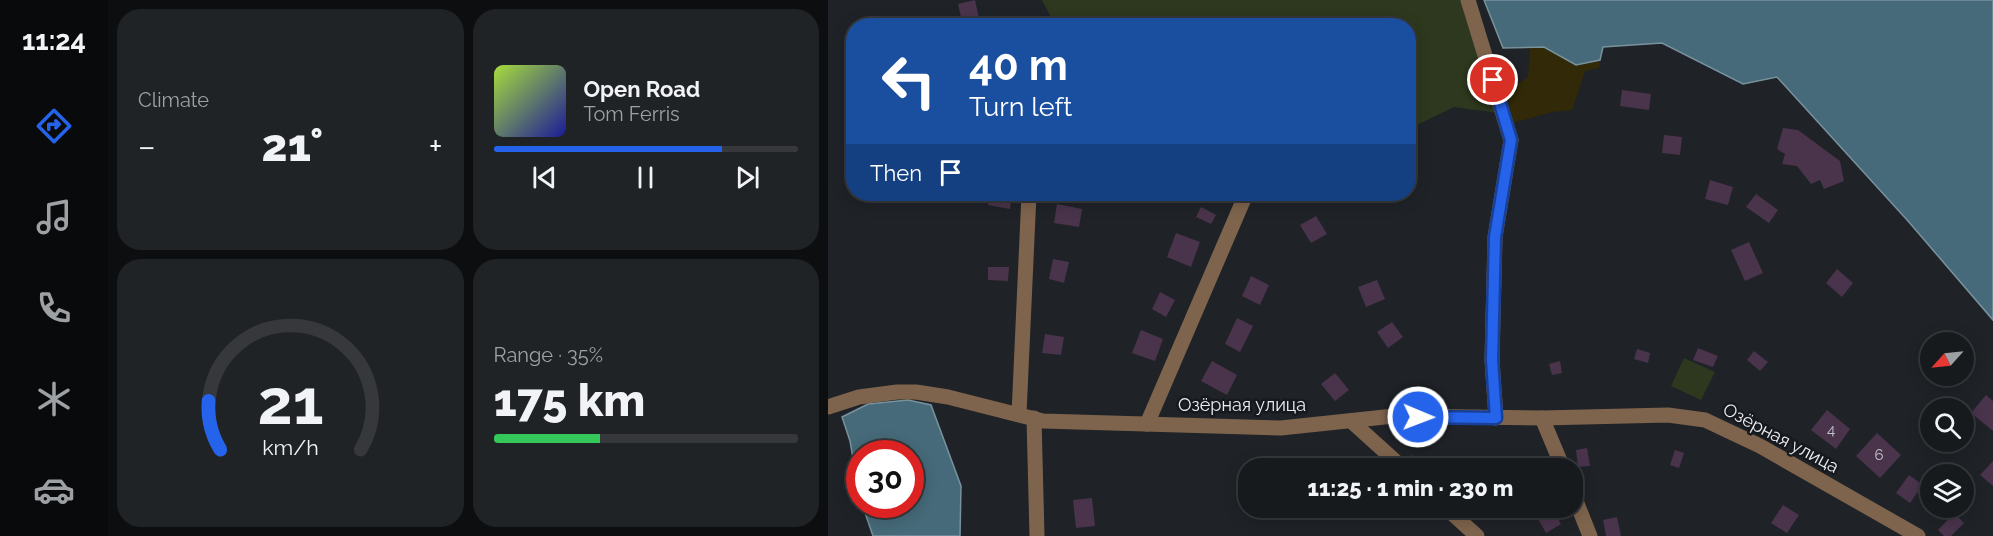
<!DOCTYPE html>
<meta charset="utf-8">
<style>
:root{--surface:#171a1d;--page:#202326;--text:#f1f3f6;--muted:#9ea1a4;--line:#36383b;--accent:#2563eb}
body{margin:0;font-family:Raleway,sans-serif;background:var(--page);color:var(--text);height:100vh;display:flex;flex-direction:column;font-size:22px;white-space:nowrap}
*{box-sizing:border-box;margin:0}
p{font-size:20px;color:var(--muted)}
.icon{flex:none;width:33px;height:33px;fill:none;stroke:currentColor;stroke-width:2;stroke-linecap:round;stroke-linejoin:round}
.map{position:relative;flex:1;overflow:hidden}
.side{display:flex;flex-direction:column;gap:9px;padding:9px;background:#0d0e10;width:720px}
.side>*{flex:none}
.banner{position:absolute;left:18px;top:18px;width:570px;height:183px;border-radius:24px;box-shadow:0 3px 15px #0003,0 0 0 2px var(--line);background:#1a4fa0;color:#fff;overflow:hidden}
.needle{width:39px;rotate:243deg}
.tools{position:absolute;left:1092px;top:332px;display:grid;gap:12px}
.tools a{display:grid;place-items:center;width:54px;height:54px;border-radius:50%;background:var(--surface);box-shadow:0 3px 15px #0003,0 0 0 2px var(--line);font-size:30px}
.speed{position:absolute;left:18px;top:440px;display:flex;gap:12px;font-size:30px;font-weight:700;text-align:center}
.speed>*{display:grid;place-content:center;width:78px;height:78px;border-radius:50%;background:var(--surface);box-shadow:0 3px 15px #0003,0 0 0 2px var(--line);line-height:1}
.speed .limit{border:9px solid #d22;background:#fff;color:#111}
.pin{position:absolute;display:grid;place-items:center;width:51px;height:51px;color:#fff;margin:-26px;border:3px solid #fff;border-radius:50%;box-shadow:0 2px 6px #0007}
.me{position:absolute;width:66px;margin:-33px;rotate:91deg;stroke-linejoin:round;filter:drop-shadow(0 0 4px #0008)}
.turn{display:flex;align-items:center;gap:21px;height:126px;padding:0 24px;font-size:27px}
.turn .icon{width:78px;height:78px;stroke-width:2.5}
.turn b{display:block;font-size:42px;line-height:51px}
.then{display:flex;align-items:center;height:57px;padding:0 24px;background:#0003;gap:12px;font-size:22px}
.big{font-size:45px;font-weight:800;line-height:1.1}
.side .widget{flex:1;display:flex;flex-direction:column;justify-content:center;gap:9px;min-width:0;padding:0 21px;border-radius:24px;background:var(--page)}
.side .dial{align-items:center;gap:0}
.dial svg{height:156px;overflow:visible;fill:none;stroke:var(--line);stroke-width:7;stroke-linecap:round;text-anchor:middle}
.dial text{fill:var(--text);stroke:none}
.song{display:flex;align-items:center;gap:18px}
.cover{width:72px;height:72px;border-radius:9px;background:linear-gradient(135deg,hsl(80 70% 55%),hsl(240 70% 35%))}
.played{height:6px;border-radius:3px;background:linear-gradient(90deg,var(--accent) 75%,var(--line) 75%)}
.keys{display:flex;justify-content:space-around;direction:ltr}
.heat{display:flex;justify-content:space-between;align-items:center;font-size:33px;direction:ltr}
.charge{height:9px;border-radius:4px;background:linear-gradient(90deg,#34c759 35%,var(--line) 0)}
.side .tiles{flex:1;display:grid;gap:9px;grid-template-columns:repeat(2,1fr)}
.trip{position:absolute;left:410px;top:458px;width:345px;height:60px;border-radius:24px;background:var(--surface);box-shadow:0 3px 15px #0003,0 0 0 2px var(--line);font-weight:800;line-height:60px;text-align:center}
main{display:flex;flex:1;min-height:0}
.tab-bar{display:flex;flex-direction:column;width:108px;justify-content:space-around;align-items:center;background:#090a0c;color:var(--muted)}
.tab-bar .icon{width:42px;height:42px}
.tab-bar .on{color:var(--accent)}
.tab-bar b{font-size:27px;color:var(--text)}
.map>svg:first-child{display:block}
.green{fill:#2e381e}
.sand{fill:#312908}
.water{fill:#466a79;stroke:#78929d;stroke-width:1.5}
.building{fill:#49344b}
.lines{fill:none;stroke-linecap:round;stroke-linejoin:round}
.minor{stroke:#7e644d;stroke-width:15}
.route-casing{stroke:#184099;stroke-width:15}
.route{stroke:#2563eb;stroke-width:10}
.labels{text-anchor:middle;stroke-width:5;stroke-linejoin:round;paint-order:stroke}
.number-label{font-size:15px;fill:#c3c0c8}
.street-label{font-size:18px;fill:#eceef2;stroke:#16191e}
</style>
<main>
<nav class="tab-bar">
<b>11:24</b>
<svg class="icon on" aria-label="directions" viewBox="0 0 24 24"><path d="M12 3l9 9-9 9-9-9zM9 14v-3h6M13 9l2 2-2 2"/></svg>
<svg class="icon" aria-label="music" viewBox="0 0 24 24"><path d="M9 18V5l10-2v13"/><circle cx="6" cy="18" r="3"/><circle cx="16" cy="16" r="3"/></svg>
<svg class="icon" aria-label="phone" viewBox="0 0 24 24"><path d="M5 4h4l2 5-3 2q2 4 5 5l2-3 5 2v4C11 20 4 13 5 4z"/></svg>
<svg class="icon" aria-label="climate" viewBox="0 0 24 24"><path d="M12 3v18M4 7l16 10M4 17L20 7"/></svg>
<svg class="icon" aria-label="car" viewBox="0 0 24 24"><path d="M5 17H2v-5l4-1 3-4h7l3 4 3 1v5h-3M9 17h6M6 11h13"/><circle cx="7" cy="17" r="2"/><circle cx="17" cy="17" r="2"/></svg>
</nav>
<section class="side">
<div class="tiles">
<div class="widget"><p>Climate</p>
<div class="heat"><a>−</a><b class="big">21°</b><a>+</a></div>
</div>
<div class="widget">
<div class="song"><i class="cover"></i><div><b>Open Road</b><p>Tom Ferris</p></div></div>
<div class="played"></div>
<div class="keys"><svg class="icon" aria-label="previous" viewBox="0 0 24 24"><path d="M18 5L8 12l10 7zM5 5v14"/></svg><svg class="icon" aria-label="pause" viewBox="0 0 24 24"><path d="M8 5v14M16 5v14"/></svg><svg class="icon" aria-label="next" viewBox="0 0 24 24"><path d="M6 5l10 7-10 7zM19 5v14"/></svg></div>
</div>
<div class="widget dial"><svg viewBox="0 0 100 80">
<path d="M14 69A42 42 0 1 1 86 69"/>
<path d="M14 69A42 42 0 0 1 8 44" stroke="#2563eb"/>
<text x="50" y="56" font-size="32" font-weight="700">21</text>
<text x="50" y="72" font-size="11">km/h</text>
</svg></div>
<div class="widget"><p>Range · 35%</p><b class="big">175 km</b><div class="charge"></div></div>
</div>
</section>
<div class="map">
<svg width="1165" height="536" viewBox="0 0 1165 536">
<rect width="100%" height="100%" fill="#1f2227"/>
<g class="green">
<polygon points="214,0 633,0 670,113 626,107 581,129 580,26 227,25"/>
<polygon points="856,358 887,372 873,400 843,386"/>
</g>
<polygon class="sand" points="716,47 748,65 772,60 771,68 757,71 744,110 724,112 685,123 673,89 690,84 700,77 702,48"/>
<g class="water">
<polygon points="656,0 1165,0 1165,320 1080,221 949,77 915,84 834,43 775,47 772,60 748,65 716,47 675,48"/>
<polygon points="80,400 103,405 133,486 132,536 45,536 34,504 82,504 82,453 32,453 31,493 22,441 14,417 40,404"/>
</g>
<g class="building">
<polygon points="147,0 151,18 134,22 130,4"/>
<polygon points="794,90 823,94 821,110 792,106"/>
<polygon points="955,128 970,130 1012,161 1016,181 996,189 992,180 983,184 969,166 954,164 957,154 949,149"/>
<polygon points="836,135 854,137 852,155 834,153"/>
<polygon points="882,180 905,187 900,205 877,199"/>
<polygon points="162,194 184,194 182,209 160,205"/>
<polygon points="928,194 950,210 941,223 918,207"/>
<polygon points="229,204 254,209 251,227 226,223"/>
<polygon points="373,207 388,215 383,224 368,217"/>
<polygon points="488,216 499,234 483,243 472,225"/>
<polygon points="348,233 372,242 363,267 339,257"/>
<polygon points="921,242 935,273 917,281 903,250"/>
<polygon points="225,259 241,262 236,283 221,279"/>
<polygon points="160,267 181,267 180,281 160,280"/>
<polygon points="1009,269 1025,283 1014,297 998,283"/>
<polygon points="423,276 441,285 432,305 414,296"/>
<polygon points="549,280 557,299 538,307 530,287"/>
<polygon points="332,292 347,300 338,317 324,309"/>
<polygon points="409,318 425,326 412,352 397,344"/>
<polygon points="564,322 575,337 560,348 549,332"/>
<polygon points="313,330 335,339 327,361 304,353"/>
<polygon points="217,334 236,337 233,355 214,353"/>
<polygon points="870,348 890,356 885,367 865,360"/>
<polygon points="809,349 822,353 820,363 806,359"/>
<polygon points="926,351 940,362 932,371 919,360"/>
<polygon points="384,361 409,375 399,395 373,381"/>
<polygon points="732,361 734,373 724,375 721,364"/>
<polygon points="507,373 521,390 507,401 493,384"/>
<polygon points="1158,395 1165,401 1165,431 1143,413"/>
<polygon points="999,410 1022,429 1008,449 983,430"/>
<polygon points="1049,433 1073,455 1052,478 1028,456"/>
<polygon points="759,448 762,466 750,467 748,450"/>
<polygon points="847,450 856,453 851,468 842,465"/>
<polygon points="584,455 599,468 585,468 580,460"/>
<polygon points="1165,461 1165,486 1152,475"/>
<polygon points="1081,475 1095,485 1082,503 1068,493"/>
<polygon points="264,498 267,526 248,528 245,500"/>
<polygon points="955,505 971,515 959,533 943,523"/>
<polygon points="724,508 733,524 718,533 709,517"/>
<polygon points="1126,513 1136,523 1123,536 1116,536 1110,530"/>
<polygon points="789,517 793,536 778,536 775,520"/>
</g>
<g class="lines">
<g class="minor">
<polyline points="640,0 683,140 667,237 664,360 668,418"/>
<polyline points="0,407 31,397 69,392 88,392 120,397 215,421 453,428 566,416 714,418 840,415 877,420 932,446 1090,536"/>
<polyline points="191,414 201,194"/>
<polyline points="206,418 209,536"/>
<polyline points="714,418 735,468"/>
<polyline points="523,421 575,468"/>
<polyline points="319,424 418,194"/>
<polyline points="744,491 762,536"/>
<polyline points="617,507 649,536"/>
</g>
</g>
<g class="lines">
<g class="route-casing">
<polyline id="route" points="590,417 668,418 664,360 667,237 683,140 665,80"/>
</g>
<use href="#route" class="route"/>
</g>
<g class="labels">
<g class="number-label">
<text x="1003" y="435">4</text>
<text x="1051" y="460">6</text>
</g>
<g class="street-label">
<text x="414" y="411">Озёрная улица</text>
<text transform="translate(953 438) rotate(28)" y="6">Озёрная улица</text>
</g>
</g>
</svg>
<div class="tools">
<a><svg class="needle" viewBox="-14 -14 28 28"><path d="M0-13l5 13h-10z" fill="#e53935"/><path d="M0 13l5-13h-10z" fill="#9ea1a4"/></svg></a>
<a><svg class="icon" aria-label="search" viewBox="0 0 24 24"><circle cx="10" cy="10" r="6"/><path d="M15 15l6 6"/></svg></a>
<a><svg class="icon" aria-label="layers" viewBox="0 0 24 24"><path d="M12 4l9 5-9 5-9-5zM3 14l9 5 9-5"/></svg></a>
</div>
<div class="speed"><div class="limit">30</div></div>
<div class="pin" style="left:665px;top:80px;background:#d93025"><svg class="icon" aria-label="arrive" viewBox="0 0 24 24"><path d="M6 21V4h12l-3 4 3 4H6"/></svg></div>
<svg class="me" style="left:590px;top:417px" viewBox="-20 -20 40 40"><circle r="17" fill="#2563eb" stroke="#fff" stroke-width="3"/><path d="M0-11L8 9 0 5-8 9z" fill="#fff"/></svg>
<div class="trip">11:25 · 1 min · 230 m</div>
<div class="banner">
<div class="turn"><svg class="icon" aria-label="left" viewBox="0 0 24 24"><path d="M17 20v-9H6M10 6l-5 5 5 5"/></svg><div><b>40 m</b>Turn left</div></div>
<div class="then">Then<svg class="icon" aria-label="arrive" viewBox="0 0 24 24"><path d="M6 21V4h12l-3 4 3 4H6"/></svg></div>
</div>
</div>
</main>
